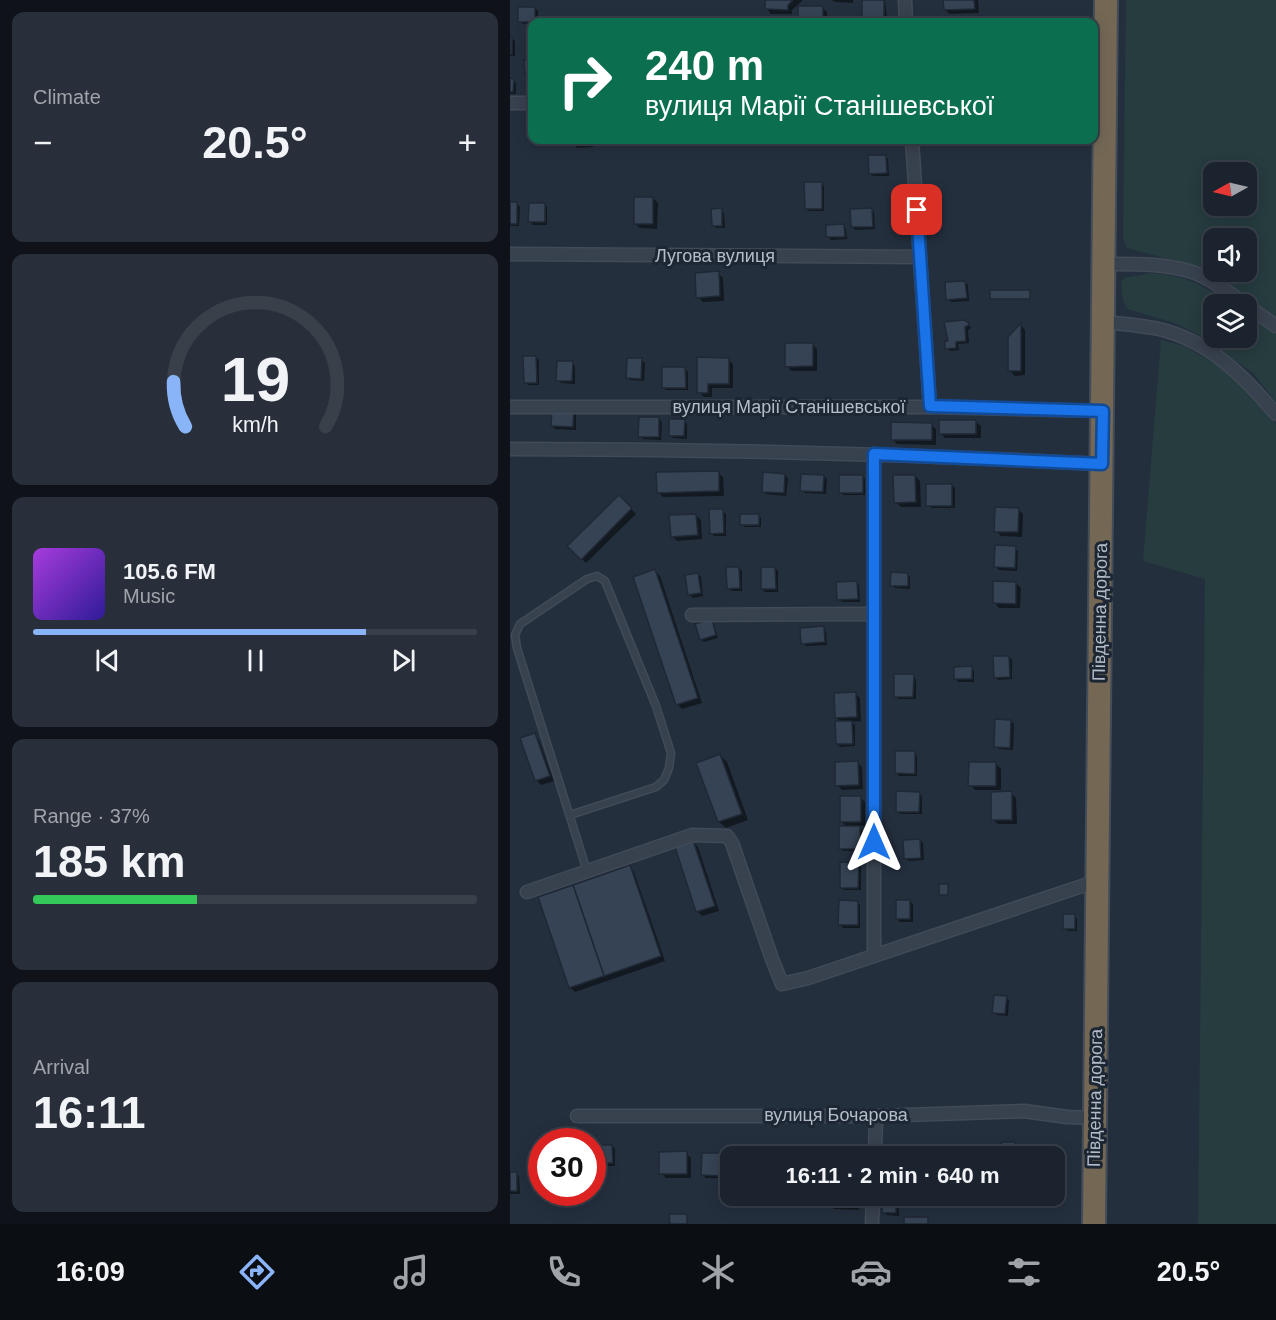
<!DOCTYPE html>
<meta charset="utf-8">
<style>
:root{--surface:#1b232e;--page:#282f3a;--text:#f1f3f6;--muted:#a0a4aa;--line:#39404a;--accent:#8ab4f8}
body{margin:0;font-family:Arial,sans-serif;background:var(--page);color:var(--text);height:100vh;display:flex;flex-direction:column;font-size:22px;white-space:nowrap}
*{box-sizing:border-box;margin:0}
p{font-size:20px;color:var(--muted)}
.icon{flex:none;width:33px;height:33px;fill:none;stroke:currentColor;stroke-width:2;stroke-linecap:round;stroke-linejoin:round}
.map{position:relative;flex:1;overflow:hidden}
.sheet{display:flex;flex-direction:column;gap:12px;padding:12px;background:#0f1319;width:510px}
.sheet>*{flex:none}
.banner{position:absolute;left:18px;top:18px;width:570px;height:126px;border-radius:12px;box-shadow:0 3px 15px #0003,0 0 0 2px var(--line);background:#0b6e4f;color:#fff;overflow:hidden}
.needle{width:39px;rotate:262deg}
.buttons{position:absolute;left:693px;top:162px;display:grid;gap:12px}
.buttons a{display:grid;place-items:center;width:54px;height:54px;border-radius:12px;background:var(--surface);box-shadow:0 3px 15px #0003,0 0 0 2px var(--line);font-size:30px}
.speed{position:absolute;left:18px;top:1128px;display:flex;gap:12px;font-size:30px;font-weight:700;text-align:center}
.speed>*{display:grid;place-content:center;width:78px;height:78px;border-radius:50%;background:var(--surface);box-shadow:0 3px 15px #0003,0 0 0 2px var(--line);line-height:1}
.speed .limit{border:9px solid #d22;background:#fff;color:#111}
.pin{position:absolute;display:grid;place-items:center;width:51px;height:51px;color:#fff;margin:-26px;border-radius:12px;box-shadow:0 3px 9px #0006}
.me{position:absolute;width:66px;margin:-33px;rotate:0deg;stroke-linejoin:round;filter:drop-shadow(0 0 4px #0008)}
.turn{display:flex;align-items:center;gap:21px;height:126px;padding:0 18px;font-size:27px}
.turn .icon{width:78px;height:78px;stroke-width:2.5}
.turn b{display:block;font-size:42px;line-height:51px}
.big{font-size:45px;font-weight:700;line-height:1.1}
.sheet .card{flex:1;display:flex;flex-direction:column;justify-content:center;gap:9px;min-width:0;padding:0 21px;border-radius:12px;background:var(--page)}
.sheet .dial{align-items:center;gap:0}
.dial svg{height:156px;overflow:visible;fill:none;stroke:var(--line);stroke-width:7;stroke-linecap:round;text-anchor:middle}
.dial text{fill:var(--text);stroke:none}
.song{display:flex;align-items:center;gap:18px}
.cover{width:72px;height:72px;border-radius:9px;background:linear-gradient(135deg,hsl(280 70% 55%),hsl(250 70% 35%))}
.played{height:6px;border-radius:3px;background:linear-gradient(90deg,var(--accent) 75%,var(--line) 75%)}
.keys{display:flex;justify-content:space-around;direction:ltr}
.heat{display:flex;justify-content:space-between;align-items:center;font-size:33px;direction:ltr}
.charge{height:9px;border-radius:4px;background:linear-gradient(90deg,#34c759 37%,var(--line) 0)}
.trip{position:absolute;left:210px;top:1146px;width:345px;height:60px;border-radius:12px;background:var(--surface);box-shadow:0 3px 15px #0003,0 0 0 2px var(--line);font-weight:700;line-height:60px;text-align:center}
.tabs{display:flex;height:96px;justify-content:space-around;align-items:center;background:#0b0e12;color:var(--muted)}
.tabs .icon{width:42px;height:42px}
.tabs .active{color:var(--accent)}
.tabs b{font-size:27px;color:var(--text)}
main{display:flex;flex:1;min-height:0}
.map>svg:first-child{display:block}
.green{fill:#263c3f;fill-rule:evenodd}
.shadow{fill:#0007}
.building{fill:#364354;stroke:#1f2835;stroke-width:1.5}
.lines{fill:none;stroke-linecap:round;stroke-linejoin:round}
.lane-casing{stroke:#414a57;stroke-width:9}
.street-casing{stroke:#414a57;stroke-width:15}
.highway-casing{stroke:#434c59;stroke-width:26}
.lane{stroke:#38414e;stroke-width:6}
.street{stroke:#38414e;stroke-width:12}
.highway{stroke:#746855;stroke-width:22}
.route-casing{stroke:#114b97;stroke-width:15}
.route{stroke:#1a73e8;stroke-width:10}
.labels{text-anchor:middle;stroke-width:6;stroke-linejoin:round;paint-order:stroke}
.street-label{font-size:18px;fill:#b4bcc9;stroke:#1d2633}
</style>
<main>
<section class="sheet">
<div class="card"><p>Climate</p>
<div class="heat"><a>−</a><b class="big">20.5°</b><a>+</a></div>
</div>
<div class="card dial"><svg viewBox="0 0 100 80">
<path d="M14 69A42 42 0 1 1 86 69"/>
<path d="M14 69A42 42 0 0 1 8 46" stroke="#8ab4f8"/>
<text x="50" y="56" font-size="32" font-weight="700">19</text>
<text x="50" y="72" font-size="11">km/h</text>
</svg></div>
<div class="card">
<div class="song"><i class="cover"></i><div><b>105.6 FM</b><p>Music</p></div></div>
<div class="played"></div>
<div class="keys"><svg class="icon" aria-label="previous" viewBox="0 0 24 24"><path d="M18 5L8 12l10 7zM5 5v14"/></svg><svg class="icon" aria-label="pause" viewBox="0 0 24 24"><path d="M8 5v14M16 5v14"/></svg><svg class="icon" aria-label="next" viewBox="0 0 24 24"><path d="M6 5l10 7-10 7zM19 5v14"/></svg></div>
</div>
<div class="card"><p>Range · 37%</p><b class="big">185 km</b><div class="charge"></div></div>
<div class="card"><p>Arrival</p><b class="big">16:11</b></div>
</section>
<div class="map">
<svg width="766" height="1224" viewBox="0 0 766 1224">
<rect width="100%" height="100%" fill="#242f3e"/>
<g class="green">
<path d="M 616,0 L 766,0 L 766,320 L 684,266 L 617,248 L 613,238 ZM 704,172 L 736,172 L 736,206 L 704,206 ZM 704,238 L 736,238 L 736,272 L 704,272 Z"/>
<path d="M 642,273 C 678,276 692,285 722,304 L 704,304 L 704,338 L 736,338 L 737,314 L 766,334 L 766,402 L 743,373 L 685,333 L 667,324 L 618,309 L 613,301 L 611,283 L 614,278 Z"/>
<polygon points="651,340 674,346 718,371 766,424 766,1224 688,1224 695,579 633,561"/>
</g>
<g class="shadow">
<polygon points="257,0 292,0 292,1 282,10 282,14 261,14 257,9"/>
<polygon points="322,0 343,0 343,3 325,2"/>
<polygon points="353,0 375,0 377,19 357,19 354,16"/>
<polygon points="435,0 468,0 469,13 440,14 435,10"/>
<polygon points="25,8 28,11 28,22 13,24 10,21"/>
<polygon points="289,8 312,8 317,12 317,22 289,22"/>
<polygon points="0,38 5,41 5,56 0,56"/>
<polygon points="16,61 22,61 22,77 16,74"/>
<polygon points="0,80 6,83 6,94 0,94"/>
<polygon points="64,140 83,140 83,147 67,148 64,145"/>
<polygon points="375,156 378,159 379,176 363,176 360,173"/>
<polygon points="311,183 314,186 314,211 299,211 296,209"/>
<polygon points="143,198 148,203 147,229 130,228 125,224"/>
<polygon points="0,203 7,204 10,207 9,226 0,226"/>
<polygon points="35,204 37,207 37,225 23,225 20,222"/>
<polygon points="361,209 364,212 365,229 345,230 342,227"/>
<polygon points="211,210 214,213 215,228 206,228 203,225"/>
<polygon points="333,226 336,229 337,239 321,240 318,237"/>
<polygon points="208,273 213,278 214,301 193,302 188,297"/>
<polygon points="455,282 458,285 459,301 441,302 438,299"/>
<polygon points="519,292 520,299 481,299"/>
<polygon points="458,323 461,328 458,330 459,343 448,344 449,350 440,351 437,348"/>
<polygon points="511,325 515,330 515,375 505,376 500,371"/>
<polygon points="302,344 307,349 307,371 281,371 277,366"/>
<polygon points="26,357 29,360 29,385 18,385 15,382"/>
<polygon points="218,359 223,364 223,388 202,388 202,397 194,397 189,392"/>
<polygon points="132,360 135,363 134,381 120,380 117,377"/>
<polygon points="62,363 65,366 65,384 51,383 48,380"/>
<polygon points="175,369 178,372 178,390 156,390 153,387"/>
<polygon points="63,410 66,413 66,430 45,429 42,426"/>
<polygon points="149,419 152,422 151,440 133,439 130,436"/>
<polygon points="174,421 177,424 177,439 163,438 160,435"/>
<polygon points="466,422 471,426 471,438 435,438 430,433"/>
<polygon points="421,424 426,429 426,445 387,444 382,439"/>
<polygon points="208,473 213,477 214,496 153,497 148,492"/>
<polygon points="275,475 278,478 276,496 256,494 253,491"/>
<polygon points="314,476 317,479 316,494 295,493 292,490"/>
<polygon points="352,476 355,479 355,495 333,495 330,492"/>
<polygon points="405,476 410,481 411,507 391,507 386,502"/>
<polygon points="442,485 445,488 445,508 421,508 418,505"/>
<polygon points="109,497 126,514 76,563 59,546"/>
<polygon points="508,509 513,514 512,537 491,536 486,531"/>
<polygon points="213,511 216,514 216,536 204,536 201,533"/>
<polygon points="186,515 191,520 192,539 167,541 162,536"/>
<polygon points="248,515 251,518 251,527 235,527 232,524"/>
<polygon points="505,548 508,551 507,571 489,570 486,567"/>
<polygon points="229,568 232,571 232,591 222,591 219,588"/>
<polygon points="265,568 268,571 268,592 255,592 252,589"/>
<polygon points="145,571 150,576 192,703 172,709 167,704"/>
<polygon points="188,574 191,577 193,596 183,598 180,595"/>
<polygon points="397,574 400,577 400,589 385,588 382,585"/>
<polygon points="346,582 349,585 350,602 332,602 329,599"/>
<polygon points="506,583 511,588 510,608 489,608 485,603"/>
<polygon points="201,621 204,624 208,638 194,642 191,639"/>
<polygon points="313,628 316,631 317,645 296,646 293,643"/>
<polygon points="499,657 502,660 502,679 488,680 485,677"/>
<polygon points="461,668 464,671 464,682 448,682 446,679"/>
<polygon points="403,676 406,679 406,699 388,699 385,696"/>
<polygon points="345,693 350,698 351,721 341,722 345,725 345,746 330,747 327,744 332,723 327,718"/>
<polygon points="501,721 504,724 503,750 489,749 486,746"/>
<polygon points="24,735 29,740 44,781 31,785 26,780"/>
<polygon points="404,753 407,756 407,776 389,776 386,773"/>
<polygon points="210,755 217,762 238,820 216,828 209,822 188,763"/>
<polygon points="347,762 352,767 353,789 332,790 327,785"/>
<polygon points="486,764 491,769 491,790 465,790 460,785"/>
<polygon points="409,793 412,796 412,814 390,814 387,811"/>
<polygon points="501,793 506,798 507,824 488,824 483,820"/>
<polygon points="350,797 355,802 355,826 348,826 353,831 353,851 333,851 330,848 338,828 331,821"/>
<polygon points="410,840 413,843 414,860 399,861 396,858"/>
<polygon points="183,842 188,847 209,911 192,916 187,911"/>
<polygon points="348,864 351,867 351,890 334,890 331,887"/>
<polygon points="120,867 124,872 155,961 65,992 60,987"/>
<polygon points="400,901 403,904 403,922 390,922 387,919"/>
<polygon points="347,902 350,905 350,928 333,928 330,925"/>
<polygon points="564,916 567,919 567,931 558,931 555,928"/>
<polygon points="496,997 499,1000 498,1016 487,1015 484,1012"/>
<polygon points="505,1143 508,1146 508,1156 493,1156 493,1144"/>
<polygon points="102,1146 105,1149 105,1166 90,1166 87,1163"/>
<polygon points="471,1148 483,1148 486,1151 486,1156 472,1156"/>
<polygon points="176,1153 181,1158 181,1178 156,1178 151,1173"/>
<polygon points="210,1155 213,1158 212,1178 196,1178 193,1175"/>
<polygon points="6,1173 9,1176 10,1194 0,1194 0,1174"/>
<polygon points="289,1196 310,1196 310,1201 292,1200"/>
<polygon points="321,1196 347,1196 349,1197 349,1210 324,1209 321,1206"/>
<polygon points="385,1206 389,1209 389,1216 377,1215 374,1213"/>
</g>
<g class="building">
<polygon points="255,0 283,0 278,5 278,10 255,9"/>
<rect x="352" y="0" width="22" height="17"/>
<polygon points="433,0 464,0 465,9 434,10"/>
<rect x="288" y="6" width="25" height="16"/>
<rect x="8" y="7" width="17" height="15"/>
<rect x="540" y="19" width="18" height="3"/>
<rect x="0" y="36" width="2" height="18"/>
<polygon points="14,60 22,60 22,74 15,74"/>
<polygon points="0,78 4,79 3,92 0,92"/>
<polygon points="62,140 81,140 81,145 63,145"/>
<polygon points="358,155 376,155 377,173 359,174"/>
<polygon points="294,182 312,182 312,209 295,209"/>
<rect x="124" y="197" width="19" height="27"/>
<rect x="0" y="202" width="7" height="22"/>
<polygon points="19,203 35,203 35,222 18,222"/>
<polygon points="212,208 212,226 202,226 201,209"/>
<polygon points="362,208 363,227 341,227 340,209"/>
<polygon points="334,224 335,237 316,237 316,225"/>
<polygon points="209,271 210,296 186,298 185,273"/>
<polygon points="455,281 457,298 436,300 435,282"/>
<rect x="480" y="290" width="40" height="9"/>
<polygon points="454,320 458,322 459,325 455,327 456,341 446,342 446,348 435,349 435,341 438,341 434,322"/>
<polygon points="511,323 511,371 498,371 498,337"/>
<polygon points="275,343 303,343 303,366 275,367"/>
<polygon points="13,356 26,356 27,383 14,383"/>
<polygon points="187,357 219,358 219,384 198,384 198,393 187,393"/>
<polygon points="117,358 132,358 131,379 116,378"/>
<polygon points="47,361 63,361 62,381 46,381"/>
<polygon points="152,367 175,367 176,388 152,388"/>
<polygon points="42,408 64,409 63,427 41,426"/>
<polygon points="129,417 149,417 149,437 128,437"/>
<polygon points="159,419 175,419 174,436 159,436"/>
<rect x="429" y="420" width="37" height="14"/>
<polygon points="381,422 422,423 422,440 381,440"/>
<polygon points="209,471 209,491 147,493 146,472"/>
<polygon points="253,472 275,474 274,493 252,492"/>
<polygon points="291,474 314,475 313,492 290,491"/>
<rect x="329" y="475" width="24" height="18"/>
<polygon points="383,475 405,475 406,502 384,503"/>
<rect x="416" y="484" width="26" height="22"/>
<polygon points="109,495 122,508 71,560 57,546"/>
<polygon points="485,507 509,508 508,532 484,532"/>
<polygon points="199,509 213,509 214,533 200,534"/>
<polygon points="186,514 188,535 161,537 159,515"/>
<rect x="230" y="514" width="19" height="11"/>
<polygon points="485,545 506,546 505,568 484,567"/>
<polygon points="216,567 229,567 230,588 217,589"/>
<polygon points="251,567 265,567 266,589 251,589"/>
<polygon points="145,569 188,698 166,705 123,577"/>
<polygon points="381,572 398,573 398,586 380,586"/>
<polygon points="188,573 191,593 178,595 175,575"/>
<polygon points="347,581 348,599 327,600 326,582"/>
<polygon points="483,581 506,582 506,604 483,603"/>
<polygon points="202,619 206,635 190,640 185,624"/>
<polygon points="314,626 315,642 291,644 290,628"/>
<polygon points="483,656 499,656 500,677 484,678"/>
<polygon points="462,666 462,679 444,679 444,667"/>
<polygon points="384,674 404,674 403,697 384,697"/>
<polygon points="346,692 347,717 325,718 324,693"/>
<polygon points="485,719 501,720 500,748 484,747"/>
<polygon points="325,721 342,721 343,744 326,744"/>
<polygon points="25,733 40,776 25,781 10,738"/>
<polygon points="385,751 405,751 405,774 385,773"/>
<polygon points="210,754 232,814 208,822 186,763"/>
<polygon points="348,761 349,785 325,786 325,762"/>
<polygon points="459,762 486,762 486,786 458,786"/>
<polygon points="386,791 410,792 409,812 386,812"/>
<polygon points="502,791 502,820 481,820 481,792"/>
<rect x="330" y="796" width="21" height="26"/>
<polygon points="329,826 350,826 351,849 329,849"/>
<polygon points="410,839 411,858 394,859 393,840"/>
<polygon points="183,840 205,906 186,912 165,847"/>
<polygon points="330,862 349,863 348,888 330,888"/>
<polygon points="120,865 151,956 94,976 63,885"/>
<rect x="429" y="884" width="9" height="11"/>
<polygon points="63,885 94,976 59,988 28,897"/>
<polygon points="329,900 348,901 348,925 328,925"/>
<rect x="386" y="900" width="14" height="19"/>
<rect x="553" y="914" width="12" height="15"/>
<polygon points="484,995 497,996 495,1014 482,1013"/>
<polygon points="491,1142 505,1142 506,1156 492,1156"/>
<polygon points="85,1145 102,1145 103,1163 85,1163"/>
<polygon points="483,1146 484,1156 470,1156 470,1147"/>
<polygon points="377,1150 398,1151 398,1156 377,1156"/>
<polygon points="461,1150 461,1156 441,1156 440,1151"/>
<polygon points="177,1151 177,1174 149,1174 149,1152"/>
<polygon points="192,1153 210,1153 210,1176 191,1175"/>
<polygon points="321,1153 333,1153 336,1156 321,1156"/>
<rect x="217" y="1157" width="3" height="24"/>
<rect x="0" y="1172" width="7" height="19"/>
<rect x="287" y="1196" width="21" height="2"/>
<rect x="319" y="1196" width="27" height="11"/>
<polygon points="373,1197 386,1204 386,1213 372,1213"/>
<polygon points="159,1214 177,1214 177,1224 160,1224"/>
<rect x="394" y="1217" width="24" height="7"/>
</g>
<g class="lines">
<g class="lane-casing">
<polyline id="lane" points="60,815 146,787 154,780 159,768 161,753 146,706 95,581 87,576 77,579 10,624 5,635 7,648 77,871"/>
</g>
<g class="street-casing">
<g id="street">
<polyline points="395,0 396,22"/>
<polyline points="0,103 22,103"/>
<polyline points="402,140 420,407"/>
<polyline points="0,254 410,257"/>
<path d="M 594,264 C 622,264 651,263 679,271 C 699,277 718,292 735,304"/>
<polyline points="736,305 766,326"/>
<path d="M 594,322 C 612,324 631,325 649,329 C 699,341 734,376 766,414"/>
<polyline points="0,407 420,407 593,411"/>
<path d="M 0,449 C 197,449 395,454 592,464"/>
<polyline points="182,615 364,614"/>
<polyline points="17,892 182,835 217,836 222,843 262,959 272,984 298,978 587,881"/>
<polyline points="364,956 364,454"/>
<polyline points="67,1116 366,1116 514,1111 557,1117 585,1118"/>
<polyline points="365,1156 366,1116"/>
<polyline points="362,1224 363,1196"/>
</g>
</g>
<g class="highway-casing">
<polyline id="highway" points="584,1224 596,0"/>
</g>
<use href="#lane" class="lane"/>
<use href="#street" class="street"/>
<use href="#highway" class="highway"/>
</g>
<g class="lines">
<g class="route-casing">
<polyline id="route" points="364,842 364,454 592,464 593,411 420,406 407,210"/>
</g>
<use href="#route" class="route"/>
</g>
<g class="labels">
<g class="street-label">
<text x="205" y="262">Лугова вулиця</text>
<text x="279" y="413">вулиця Марії Станішевської</text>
<text transform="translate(590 612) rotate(-89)" y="6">Південна дорога</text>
<text transform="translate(585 1098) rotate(-89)" y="6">Південна дорога</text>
<text x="326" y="1121">вулиця Бочарова</text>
</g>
</g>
</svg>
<div class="buttons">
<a><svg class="needle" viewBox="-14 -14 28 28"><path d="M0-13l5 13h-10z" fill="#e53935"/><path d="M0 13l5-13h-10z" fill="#a0a4aa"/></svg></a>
<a><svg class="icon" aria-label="sound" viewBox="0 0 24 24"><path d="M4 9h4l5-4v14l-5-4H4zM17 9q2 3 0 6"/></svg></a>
<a><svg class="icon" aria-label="layers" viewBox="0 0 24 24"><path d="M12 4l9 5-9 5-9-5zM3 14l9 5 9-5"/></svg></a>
</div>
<div class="speed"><div class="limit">30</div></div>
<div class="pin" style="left:407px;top:210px;background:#d93025"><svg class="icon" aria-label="arrive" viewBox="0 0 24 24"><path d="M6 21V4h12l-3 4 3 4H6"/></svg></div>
<svg class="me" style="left:364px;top:842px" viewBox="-20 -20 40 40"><path d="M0-17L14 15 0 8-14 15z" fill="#1a73e8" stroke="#fff" stroke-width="4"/></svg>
<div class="trip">16:11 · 2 min · 640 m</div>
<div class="banner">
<div class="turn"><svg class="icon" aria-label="right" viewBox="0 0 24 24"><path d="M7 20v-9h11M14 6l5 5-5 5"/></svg><div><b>240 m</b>вулиця Марії Станішевської</div></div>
</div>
</div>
</main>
<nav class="tabs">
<b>16:09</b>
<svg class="icon active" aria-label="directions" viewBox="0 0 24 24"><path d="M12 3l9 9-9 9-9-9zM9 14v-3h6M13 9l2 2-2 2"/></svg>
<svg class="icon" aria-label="music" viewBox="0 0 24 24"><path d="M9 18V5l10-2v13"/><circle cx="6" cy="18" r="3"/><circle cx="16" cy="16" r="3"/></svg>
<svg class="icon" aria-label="phone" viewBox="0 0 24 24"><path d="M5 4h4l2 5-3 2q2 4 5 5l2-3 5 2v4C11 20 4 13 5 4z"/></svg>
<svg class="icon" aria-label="climate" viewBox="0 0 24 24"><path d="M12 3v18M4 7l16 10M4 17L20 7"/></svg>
<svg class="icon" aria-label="car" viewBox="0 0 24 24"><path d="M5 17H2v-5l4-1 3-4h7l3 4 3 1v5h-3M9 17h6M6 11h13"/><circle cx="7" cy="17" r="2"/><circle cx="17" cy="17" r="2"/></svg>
<svg class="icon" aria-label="filters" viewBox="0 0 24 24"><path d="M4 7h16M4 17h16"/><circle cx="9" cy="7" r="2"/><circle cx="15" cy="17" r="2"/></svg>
<b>20.5°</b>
</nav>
